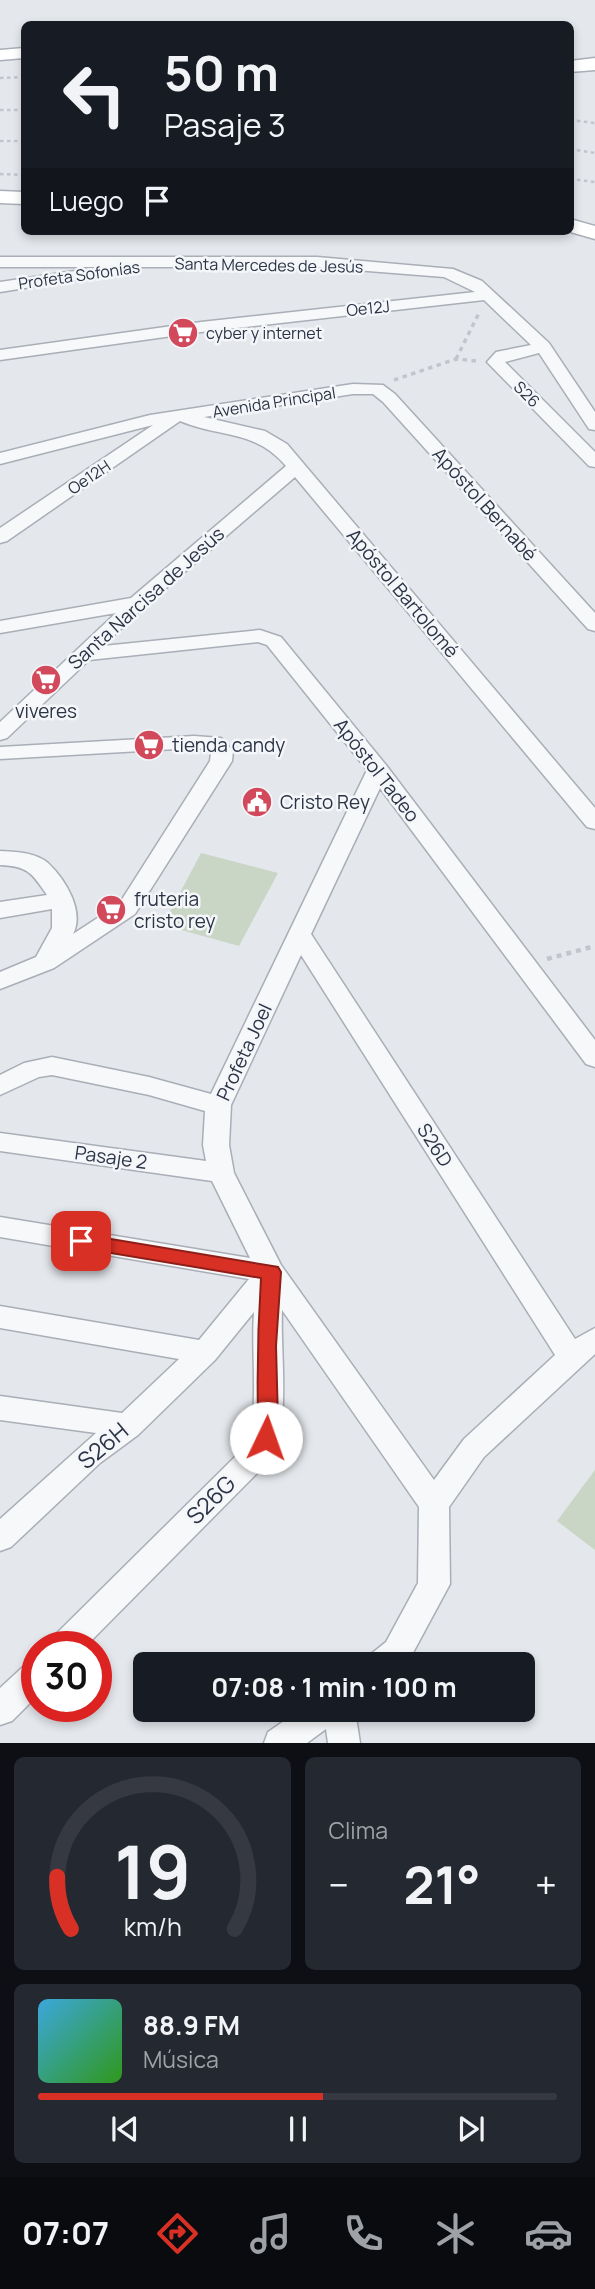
<!DOCTYPE html>
<html lang="es">
<meta charset="utf-8">
<style>
:root{--surface:#171b24;--page:#242831;--text:#f1f3f6;--muted:#9ea1a6;--line:#363941;--accent:#d93025}
body{margin:0;font-family:Manrope,sans-serif;background:var(--page);color:var(--text);height:100vh;display:flex;flex-direction:column;font-size:26px;white-space:nowrap}
*{box-sizing:border-box;margin:0}
p{font-size:23px;color:var(--muted)}
.icon{flex:none;width:38px;height:38px;fill:none;stroke:currentColor;stroke-width:2;stroke-linecap:round;stroke-linejoin:round}
.map{position:relative;height:1743px;overflow:hidden}
.side{display:flex;flex-direction:column;gap:14px;padding:14px;background:#0d0f14;flex:1}
.side>*{flex:none}
.hud{position:absolute;left:21px;top:21px;width:553px;height:214px;border-radius:10px;box-shadow:0 4px 10px #0003;background:#171b24;color:var(--text);overflow:hidden}
.speed{position:absolute;left:21px;top:1631px;display:flex;gap:14px;font-size:35px;font-weight:700;text-align:center}
.speed>*{display:grid;place-content:center;width:91px;height:91px;border-radius:50%;background:var(--surface);box-shadow:0 4px 10px #0003;line-height:1}
.speed .limit{border:10px solid #d22;background:#fff;color:#111}
.pin{position:absolute;display:grid;place-items:center;width:60px;height:60px;color:#fff;margin:-30px;border-radius:14px;box-shadow:0 4px 10px #0006}
.me{position:absolute;width:77px;margin:-38px;rotate:3deg;stroke-linejoin:round;filter:drop-shadow(0 0 5px #0008)}
.turn{display:flex;align-items:center;gap:24px;height:147px;padding:0 28px;font-size:32px}
.turn .icon{width:91px;height:91px;stroke-width:2.5}
.turn b{display:block;font-size:49px;line-height:60px}
.then{display:flex;align-items:center;height:66px;padding:0 28px;background:#0003;gap:14px;font-size:26px}
.big{font-size:52px;font-weight:700;line-height:1.1}
.side .widget{flex:1;display:flex;flex-direction:column;justify-content:center;gap:10px;min-width:0;padding:0 24px;border-radius:10px;background:var(--page)}
.side .dial{align-items:center;gap:0}
.dial svg{height:182px;overflow:visible;fill:none;stroke:var(--line);stroke-width:7;stroke-linecap:round;text-anchor:middle}
.dial text{fill:var(--text);stroke:none}
.song{display:flex;align-items:center;gap:21px}
.cover{width:84px;height:84px;border-radius:10px;background:linear-gradient(135deg,hsl(200 70% 55%),hsl(110 70% 35%))}
.played{height:7px;border-radius:4px;background:linear-gradient(90deg,var(--accent) 55%,var(--line) 55%)}
.keys{display:flex;justify-content:space-around;direction:ltr}
.heat{display:flex;justify-content:space-between;align-items:center;font-size:38px;direction:ltr}
.side .tiles{flex:1;display:grid;gap:14px;grid-template-columns:1fr 1fr}
.widget:last-child{grid-column:span 2}
.trip{position:absolute;left:133px;top:1652px;width:402px;height:70px;border-radius:10px;background:var(--surface);box-shadow:0 4px 10px #0003;font-weight:700;line-height:70px;text-align:center}
.dock{display:flex;height:112px;justify-content:space-around;align-items:center;background:#090b0e;color:var(--muted)}
.dock .icon{width:49px;height:49px}
.dock .active{color:var(--accent)}
.dock b{font-size:32px;color:var(--text)}
.map>svg:first-child{display:block}
.green{fill:#c9d6c5}
.lines{fill:none;stroke-linecap:round;stroke-linejoin:round}
.street-casing{stroke:#a9aeb7;stroke-width:3}
.secondary-casing{stroke:#a9aeb7;stroke-width:3}
.path-far2{stroke:#c2c5cb;stroke-width:2.5;stroke-dasharray:3.5 3.5;stroke-linecap:butt}
.path-far1{stroke:#c2c5cb;stroke-width:3.5;stroke-dasharray:4.5 4.5;stroke-linecap:butt}
.path{stroke:#c2c5cb;stroke-width:4.5;stroke-dasharray:5 5;stroke-linecap:butt}
.street{fill:#f7f8fa;fill-rule:evenodd}
.secondary{fill:#fff;fill-rule:evenodd}
.route{fill:#d93025;stroke:#8d1f18;stroke-width:2}
.labels{text-anchor:middle;stroke-width:5;stroke-linejoin:round;paint-order:stroke}
.far-street-label{font-size:16px;fill:#2b3445;stroke:#f4f6f9}
.far-poi-label{font-size:16px;fill:#2b3445;stroke:#f4f6f9;text-anchor:start}
.street-label{font-size:19px;fill:#2b3445;stroke:#f4f6f9}
.poi-label{font-size:19px;fill:#2b3445;stroke:#f4f6f9;text-anchor:start}
.near-street-label{font-size:23px;fill:#2b3445;stroke:#f4f6f9}
</style>
<div class="map">
<svg width="595" height="1743" viewBox="0 0 595 1743">
<rect width="100%" height="100%" fill="#e4e7ec"/>
<g class="green">
<polygon points="201,853 278,873 239,946 163,925"/>
<polygon points="595,1470 595,1550 557,1521"/>
</g>
<g class="lines">
<g class="street-casing">
<g id="street">
<polygon points="0,257 317,257 453,269 482,281 549,343 595,412 595,430 589,429 539,353 505,362 595,452 595,467 589,466 487,362 496,352 531,345 484,300 201,332 0,360 0,350 201,322 475,292 444,277 317,267 0,267"/>
<polygon points="75,271 83,276 81,279 0,292 0,282"/>
<path d="M 353,384 L 383,385 L 395,394 L 595,613 L 595,631 L 588,629 L 383,402 L 373,394 L 353,394 L 204,417 L 265,431 L 287,444 L 595,808 L 595,829 L 587,827 L 295,477 L 144,607 L 103,646 L 260,630 L 281,637 L 386,765 L 595,1040 L 595,1067 L 586,1064 L 380,788 L 311,934 L 575,1339 L 595,1328 L 595,1354 L 484,1457 L 449,1507 L 450,1584 L 408,1662 L 366,1664 L 371,1654 L 386,1642 L 418,1583 L 419,1507 L 282,1310 C 280,1354 291,1420 271,1459 L 85,1647 L 48,1647 L 53,1637 L 248,1444 C 259,1402 251,1355 254,1312 L 215,1360 L 138,1435 L 100,1463 L 11,1547 L 0,1551 L 0,1519 L 96,1433 L 0,1420 L 0,1396 L 122,1413 L 179,1359 L 0,1328 L 0,1306 L 199,1340 L 249,1279 L 0,1237 L 0,1217 L 250,1258 L 212,1181 L 0,1151 L 0,1133 L 206,1161 L 203,1145 L 205,1111 L 149,1095 L 52,1075 L 39,1077 L 0,1095 L 0,1075 L 24,1063 L 52,1057 L 149,1077 L 211,1094 L 367,770 L 267,645 L 258,642 L 89,660 L 7,738 L 0,740 L 0,722 L 116,613 L 0,633 L 0,621 L 131,598 L 286,466 C 255,429 219,438 180,421 L 7,541 L 0,543 L 0,528 L 153,425 L 0,464 L 0,453 L 150,415 ZM 301,955 L 555,1355 L 464,1439 L 434,1480 L 281,1265 L 234,1173 L 229,1145 L 231,1105 Z"/>
<path d="M 194,736 L 221,738 L 233,751 L 232,761 L 135,914 L 54,968 L 0,989 L 0,972 L 36,957 L 52,928 L 52,909 L 0,918 L 0,902 L 47,895 C 32,873 28,866 0,865 L 0,851 C 16,852 35,852 48,863 C 65,879 85,911 73,934 L 119,904 L 210,761 L 211,753 L 207,749 L 194,748 L 0,759 L 0,747 Z"/>
<polygon points="37,1660 37,1696 12,1721 0,1725 0,1688 26,1664"/>
<polygon points="300,1710 355,1710 360,1743 328,1743 326,1729 307,1743 264,1743 268,1732"/>
</g>
</g>
<g class="secondary-casing">
<g id="secondary">
<polygon points="24,48 24,58 0,60 0,50"/>
<polygon points="595,58 595,70 570,72 570,61"/>
<polygon points="0,191 24,192 24,204 0,203"/>
<polygon points="570,219 595,226 595,239 567,231 570,231"/>
</g>
</g>
<g class="path-far2">
<polyline points="0,78 24,77"/>
<polyline points="0,110 24,110"/>
<polyline points="570,120 595,123"/>
<polyline points="0,141 24,141"/>
<polyline points="570,149 595,153"/>
<polyline points="0,174 24,175"/>
<polyline points="570,179 595,182"/>
</g>
<g class="path-far1">
<polyline points="456,359 479,313"/>
<polyline points="394,380 456,359 477,361"/>
</g>
<polyline class="path" points="547,959 595,946"/>
<use href="#street" class="street"/>
<use href="#secondary" class="secondary"/>
</g>
<path class="route" d="M 81,1234 L 278,1267 L 281,1272 L 276,1346 L 278,1422 L 273,1444 L 266,1446 L 258,1444 C 254,1435 258,1427 258,1417 C 257,1370 258,1324 261,1278 L 81,1248 L 75,1246 L 72,1241 L 75,1236 Z"/>
<defs>
<g id="supermarket-disc" transform="scale(1.575)"><circle r="9.5" fill="#d1495b" stroke="#f4f6f9"/><path d="M-6-5.5h2.5l.6 2H6L4.5 2H-2.5L-4.4-4H-6ZM-1.5 3.2a1.3 1.3 0 1 0 .1 0ZM3 3.2a1.3 1.3 0 1 0 .1 0Z" fill="#fff"/></g>
<g id="civic-disc" transform="scale(1.575)"><circle r="9.5" fill="#d1495b" stroke="#f4f6f9"/><path d="M-.6-6.5H3V-4.5H.6V-3L4-1V1h2V6H-6V1h2V-1L-.6-3ZM-1.2 2.5V6h2.4V2.5Z" fill="#fff"/></g>
</defs>
<g fill-rule="evenodd">
<use href="#supermarket-disc" x="183" y="333"/>
<use href="#supermarket-disc" x="46" y="680"/>
<use href="#supermarket-disc" x="149" y="745"/>
<use href="#civic-disc" x="257" y="802"/>
<use href="#supermarket-disc" x="111" y="910"/>
</g>
<g class="labels">
<g class="far-street-label">
<text transform="translate(269 265) rotate(1)" y="6">Santa Mercedes de Jesús</text>
<text transform="translate(79 275) rotate(-8)" y="6">Profeta Sofonías</text>
<text transform="translate(368 308) rotate(-6)" y="6">Oe12J</text>
<text transform="translate(527 394) rotate(45)" y="6">S26</text>
<text transform="translate(274 402) rotate(-9)" y="6">Avenida Principal</text>
<text transform="translate(89 477) rotate(-34)" y="6">Oe12H</text>
</g>
<g class="far-poi-label">
<text x="206" y="339">cyber y internet</text>
</g>
<g class="street-label">
<text transform="translate(485 504) rotate(48)" y="7">Apóstol Bernabé</text>
<text transform="translate(403 593) rotate(50)" y="7">Apóstol Bartolomé</text>
<text transform="translate(146 598) rotate(-42)" y="7">Santa Narcisa de Jesús</text>
<text transform="translate(377 770) rotate(52)" y="7">Apóstol Tadeo</text>
<text transform="translate(244 1052) rotate(-65)" y="7">Profeta Joel</text>
<text transform="translate(435 1145) rotate(57)" y="7">S26D</text>
<text transform="translate(111 1157) rotate(8)" y="7">Pasaje 2</text>
</g>
<g class="poi-label">
<text x="46" y="718" text-anchor="middle">viveres</text>
<text x="172" y="752">tienda candy</text>
<text x="280" y="809">Cristo Rey</text>
<text x="134" y="906">fruteria<tspan x="134" dy="22">cristo rey</tspan></text>
</g>
<g class="near-street-label">
<text transform="translate(103 1446) rotate(-40)" y="8">S26H</text>
<text transform="translate(211 1500) rotate(-45)" y="8">S26G</text>
</g>
</g>
</svg>
<div class="speed"><div class="limit">30</div></div>
<div class="pin" style="left:81px;top:1241px;background:#d93025"><svg class="icon" aria-label="arrive" viewBox="0 0 24 24"><path d="M6 21V4h12l-3 4 3 4H6"/></svg></div>
<svg class="me" style="left:266px;top:1438px" viewBox="-20 -20 40 40"><circle r="19" fill="#fff"/><path d="M0-13L10 11 0 6-10 11z" fill="#d93025"/></svg>
<div class="trip">07:08 · 1 min · 100 m</div>
<div class="hud">
<div class="turn"><svg class="icon" aria-label="left" viewBox="0 0 24 24"><path d="M17 20v-9H6M10 6l-5 5 5 5"/></svg><div><b>50 m</b>Pasaje 3</div></div>
<div class="then">Luego<svg class="icon" aria-label="arrive" viewBox="0 0 24 24"><path d="M6 21V4h12l-3 4 3 4H6"/></svg></div>
</div>
</div>
<section class="side">
<div class="tiles">
<div class="widget dial"><svg viewBox="0 0 100 80">
<path d="M14 69A42 42 0 1 1 86 69"/>
<path d="M14 69A42 42 0 0 1 8 46" stroke="#d93025"/>
<text x="50" y="56" font-size="32" font-weight="700">19</text>
<text x="50" y="72" font-size="11">km/h</text>
</svg></div>
<div class="widget"><p>Clima</p>
<div class="heat"><a>−</a><b class="big">21°</b><a>+</a></div>
</div>
<div class="widget">
<div class="song"><i class="cover"></i><div><b>88.9 FM</b><p>Música</p></div></div>
<div class="played"></div>
<div class="keys"><svg class="icon" aria-label="previous" viewBox="0 0 24 24"><path d="M18 5L8 12l10 7zM5 5v14"/></svg><svg class="icon" aria-label="pause" viewBox="0 0 24 24"><path d="M8 5v14M16 5v14"/></svg><svg class="icon" aria-label="next" viewBox="0 0 24 24"><path d="M6 5l10 7-10 7zM19 5v14"/></svg></div>
</div>
</div>
</section>
<nav class="dock">
<b>07:07</b>
<svg class="icon active" aria-label="directions" viewBox="0 0 24 24"><path d="M12 3l9 9-9 9-9-9zM9 14v-3h6M13 9l2 2-2 2"/></svg>
<svg class="icon" aria-label="music" viewBox="0 0 24 24"><path d="M9 18V5l10-2v13"/><circle cx="6" cy="18" r="3"/><circle cx="16" cy="16" r="3"/></svg>
<svg class="icon" aria-label="phone" viewBox="0 0 24 24"><path d="M5 4h4l2 5-3 2q2 4 5 5l2-3 5 2v4C11 20 4 13 5 4z"/></svg>
<svg class="icon" aria-label="climate" viewBox="0 0 24 24"><path d="M12 3v18M4 7l16 10M4 17L20 7"/></svg>
<svg class="icon" aria-label="car" viewBox="0 0 24 24"><path d="M5 17H2v-5l4-1 3-4h7l3 4 3 1v5h-3M9 17h6M6 11h13"/><circle cx="7" cy="17" r="2"/><circle cx="17" cy="17" r="2"/></svg>
</nav>
